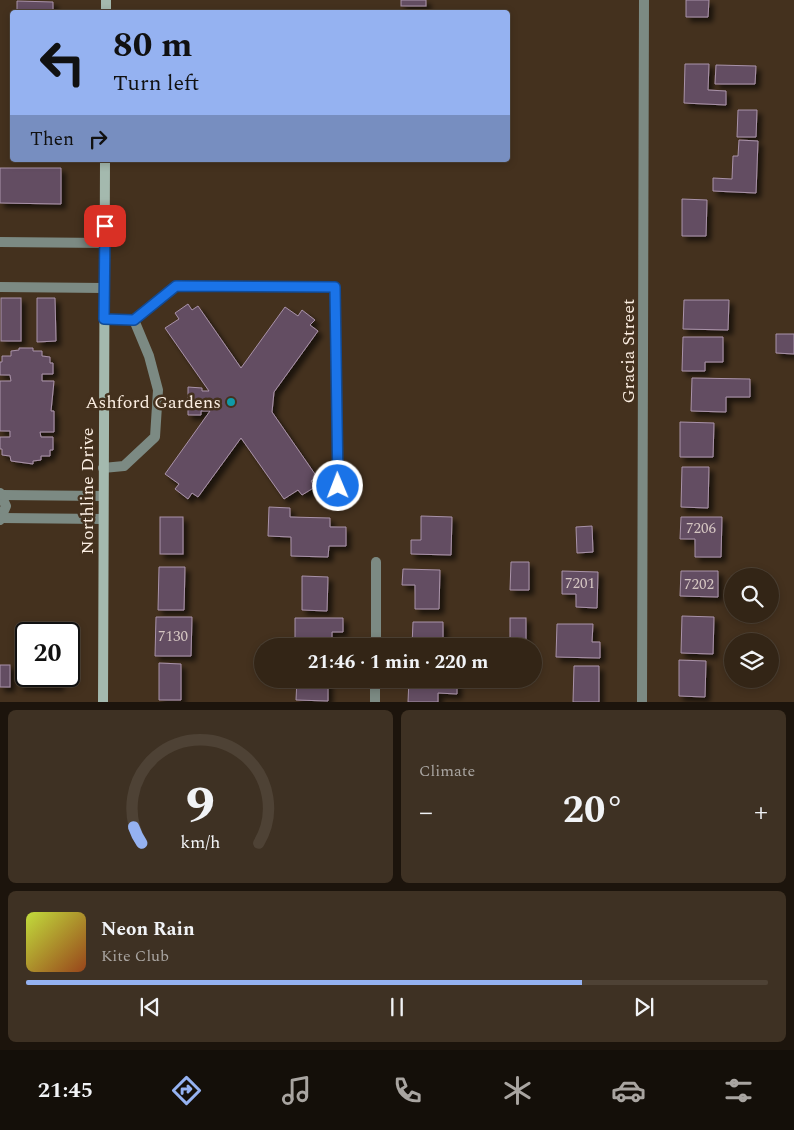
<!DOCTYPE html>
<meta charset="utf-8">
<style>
:root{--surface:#332516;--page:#3e3123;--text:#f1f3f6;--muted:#a9a5a1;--line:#4e4235;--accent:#95b2f1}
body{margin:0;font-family:Spectral,serif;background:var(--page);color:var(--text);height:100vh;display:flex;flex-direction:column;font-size:19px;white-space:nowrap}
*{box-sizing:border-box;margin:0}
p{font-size:16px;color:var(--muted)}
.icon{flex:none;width:28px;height:28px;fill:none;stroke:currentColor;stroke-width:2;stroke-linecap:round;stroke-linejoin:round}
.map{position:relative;height:702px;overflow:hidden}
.side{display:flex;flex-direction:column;gap:8px;padding:8px;background:#1c140c;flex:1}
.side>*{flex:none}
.hud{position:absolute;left:10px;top:10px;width:500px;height:152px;border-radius:5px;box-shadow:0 2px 8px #0003,0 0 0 1px var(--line);background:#95b2f1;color:#111;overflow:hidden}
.fabs{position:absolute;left:724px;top:568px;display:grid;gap:10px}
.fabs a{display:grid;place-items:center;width:55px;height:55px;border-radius:50%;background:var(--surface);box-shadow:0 2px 8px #0003,0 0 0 1px var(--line);font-size:25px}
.speed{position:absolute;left:15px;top:622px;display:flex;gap:10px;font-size:25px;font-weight:700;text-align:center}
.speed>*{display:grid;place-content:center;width:65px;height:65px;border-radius:50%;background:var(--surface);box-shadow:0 2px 8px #0003,0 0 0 1px var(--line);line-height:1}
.speed .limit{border:2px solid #111;border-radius:8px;background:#fff;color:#111}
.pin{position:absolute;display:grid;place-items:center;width:42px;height:42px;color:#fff;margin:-21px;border-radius:10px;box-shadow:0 2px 8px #0006}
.me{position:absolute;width:55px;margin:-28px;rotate:359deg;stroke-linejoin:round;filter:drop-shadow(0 0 4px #0008)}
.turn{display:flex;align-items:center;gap:18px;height:105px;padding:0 20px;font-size:22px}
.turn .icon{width:65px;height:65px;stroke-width:2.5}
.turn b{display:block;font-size:35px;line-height:42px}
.then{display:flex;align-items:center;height:48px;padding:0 20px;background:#0003;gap:10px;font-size:19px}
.big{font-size:38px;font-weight:700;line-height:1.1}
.side .widget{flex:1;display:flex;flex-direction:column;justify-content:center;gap:8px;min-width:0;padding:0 18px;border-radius:8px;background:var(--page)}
.side .dial{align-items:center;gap:0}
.dial svg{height:130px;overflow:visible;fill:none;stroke:var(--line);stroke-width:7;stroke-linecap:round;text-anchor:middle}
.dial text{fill:var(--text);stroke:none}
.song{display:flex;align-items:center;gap:15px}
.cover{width:60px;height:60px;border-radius:8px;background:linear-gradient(135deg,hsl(70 70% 55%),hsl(20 70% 35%))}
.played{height:5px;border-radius:2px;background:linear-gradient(90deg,var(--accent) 75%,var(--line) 75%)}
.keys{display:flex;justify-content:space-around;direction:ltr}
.heat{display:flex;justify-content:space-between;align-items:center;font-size:28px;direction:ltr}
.side .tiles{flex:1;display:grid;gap:8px;grid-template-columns:1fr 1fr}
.widget:last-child{grid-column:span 2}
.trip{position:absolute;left:254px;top:638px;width:288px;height:50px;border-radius:25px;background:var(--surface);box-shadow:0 2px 8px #0003,0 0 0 1px var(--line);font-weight:700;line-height:50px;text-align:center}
.menu{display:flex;height:80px;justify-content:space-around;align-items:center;background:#140f09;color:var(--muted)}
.menu .icon{width:35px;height:35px}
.menu .active{color:var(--accent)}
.menu b{font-size:22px;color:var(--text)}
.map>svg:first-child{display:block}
.building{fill:#634e62;stroke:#a992a9;filter:url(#shadow)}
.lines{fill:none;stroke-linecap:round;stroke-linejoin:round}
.lane{stroke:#7c8a83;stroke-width:10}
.street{stroke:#7c8a83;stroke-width:10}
.secondary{stroke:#a4b9ae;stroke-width:10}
.route-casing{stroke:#114b97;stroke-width:12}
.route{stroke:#1a73e8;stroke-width:9}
.culture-dot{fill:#0f9aa8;stroke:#44311e;stroke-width:2}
.labels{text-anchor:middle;stroke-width:5;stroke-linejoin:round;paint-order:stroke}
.number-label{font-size:15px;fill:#d5c6c2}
.street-label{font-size:18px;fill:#fbeee2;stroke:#44311e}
.poi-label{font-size:18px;fill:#fbeee2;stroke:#44311e;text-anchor:end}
</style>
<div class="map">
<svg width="794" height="703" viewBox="0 0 794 703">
<defs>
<filter id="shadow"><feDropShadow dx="4.5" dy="4.5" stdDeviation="2.5" flood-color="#0009"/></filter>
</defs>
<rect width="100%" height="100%" fill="#44311e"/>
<g class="building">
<rect x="401" y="0" width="25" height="6"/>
<polygon points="686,0 709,0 708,17 686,17"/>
<polygon points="17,1 53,2 53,12 17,12"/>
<polygon points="685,64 709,64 708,90 726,91 726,105 684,103"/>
<polygon points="716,65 756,66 755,84 715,84"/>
<polygon points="738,110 757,110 756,137 737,137"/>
<polygon points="739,140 758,141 756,193 713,191 713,178 732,179 733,156 738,156"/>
<polygon points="0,168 61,168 61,204 0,203"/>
<polygon points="682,199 707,200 706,236 682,236"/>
<rect x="1" y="298" width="20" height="43"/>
<polygon points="37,298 55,298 56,341 37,342"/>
<polygon points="684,300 729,300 728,330 683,329"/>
<polygon points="188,304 192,310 198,306 241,368 285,307 298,316 302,310 315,320 310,325 318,331 274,392 272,412 317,477 311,481 315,487 302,495 298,490 284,499 241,438 198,497 192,493 188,499 175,489 179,484 165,474 210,411 201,411 201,415 188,415 188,387 202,388 202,391 209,391 165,328 179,319 175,313"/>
<polygon points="776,334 794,334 794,354 776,353"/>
<polygon points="683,337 723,337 723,362 705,362 705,371 682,371"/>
<polygon points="19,348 33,348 33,351 42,351 42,356 50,357 50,363 53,363 53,374 42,374 42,381 54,381 51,411 54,411 54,432 40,432 41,437 53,437 53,450 50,450 50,456 41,456 41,460 33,461 33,464 11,461 10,456 2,455 2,449 0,449 0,437 10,437 10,431 0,431 0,381 11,381 10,375 0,375 0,362 2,362 2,356 11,356 11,351 19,350"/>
<polygon points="692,378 750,379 750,397 726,397 726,412 691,411"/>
<polygon points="680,422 714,423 713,457 680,457"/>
<polygon points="682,467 709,467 708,508 681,507"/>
<polygon points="269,507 290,508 290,517 330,518 330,527 346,527 346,546 329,546 328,557 291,556 291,537 268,536"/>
<polygon points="421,516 452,517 451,555 411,554 411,540 421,540"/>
<rect x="160" y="517" width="23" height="37"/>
<polygon points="681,517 722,517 721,557 695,557 695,539 680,539"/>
<polygon points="592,526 593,552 577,553 576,527"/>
<polygon points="511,562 529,562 529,590 510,590"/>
<polygon points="159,567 185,567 184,610 158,610"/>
<polygon points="403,569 440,570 439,609 415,609 415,585 402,585"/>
<polygon points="562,571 598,572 597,608 576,607 576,594 562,594"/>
<polygon points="681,571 718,571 718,597 680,596"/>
<polygon points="302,576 328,577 327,611 302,610"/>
<polygon points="682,616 714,617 713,654 681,653"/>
<polygon points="156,617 192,617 191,656 155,656"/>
<polygon points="295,618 343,618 343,632 332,632 332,646 295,646"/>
<rect x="510" y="618" width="16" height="28"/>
<polygon points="413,622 443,622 443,646 412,646"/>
<polygon points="557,624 593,624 592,642 600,642 600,658 556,657"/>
<polygon points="679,660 706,661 705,697 679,696"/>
<polygon points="159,663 181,664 181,700 159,700"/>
<rect x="0" y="665" width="10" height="22"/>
<polygon points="20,665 26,665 26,676 59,676 59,686 19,685"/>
<polygon points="574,666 599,666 599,702 573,702"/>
<polygon points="297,679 328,679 328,701 296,700"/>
<polygon points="409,679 457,679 457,694 438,693 438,702 408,702"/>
</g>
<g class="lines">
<g class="lane">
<polyline points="0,242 105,243"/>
<polyline points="0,287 104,288"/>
<polyline points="134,320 176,286 335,287 338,487"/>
<polyline points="103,468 124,466 155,437 158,390 149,356 134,320 104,319"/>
<polyline points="0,493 6,506 0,520"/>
<polyline points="2,495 103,496"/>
<polyline points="2,518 103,519"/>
</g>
<g class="street">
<polyline points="376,646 376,562"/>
<polyline points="375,703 375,679"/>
<polyline points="642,703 644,0"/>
</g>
<g class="secondary">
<polyline points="106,12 106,0"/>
<polyline points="103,703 105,160"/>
</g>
</g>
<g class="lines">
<g class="route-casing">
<polyline id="route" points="105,226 104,319 134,320 176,286 335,287 338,486"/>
</g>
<use href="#route" class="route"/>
</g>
<circle class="culture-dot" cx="231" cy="402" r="5"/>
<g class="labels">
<g class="number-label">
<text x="701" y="533">7206</text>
<text x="580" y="588">7201</text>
<text x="699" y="589">7202</text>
<text x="173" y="641">7130</text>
</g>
<g class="street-label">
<text transform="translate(628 351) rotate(-90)" y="6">Gracia Street</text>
<text transform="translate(87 491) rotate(-90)" y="6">Northline Drive</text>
</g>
<g class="poi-label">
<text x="221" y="408">Ashford Gardens</text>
</g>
</g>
</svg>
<div class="fabs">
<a><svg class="icon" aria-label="search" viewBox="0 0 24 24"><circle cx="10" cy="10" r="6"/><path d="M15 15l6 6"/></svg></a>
<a><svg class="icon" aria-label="layers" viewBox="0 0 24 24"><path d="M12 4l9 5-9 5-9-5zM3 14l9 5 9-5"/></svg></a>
</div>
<div class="speed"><div class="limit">20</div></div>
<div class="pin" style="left:105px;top:226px;background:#d93025"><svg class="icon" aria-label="arrive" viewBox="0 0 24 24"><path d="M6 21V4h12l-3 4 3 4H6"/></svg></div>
<svg class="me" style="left:338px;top:486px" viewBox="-20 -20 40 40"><circle r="17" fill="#1a73e8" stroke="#fff" stroke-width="3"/><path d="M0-11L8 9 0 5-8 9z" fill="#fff"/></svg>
<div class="trip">21:46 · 1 min · 220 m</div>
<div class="hud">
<div class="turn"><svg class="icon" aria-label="left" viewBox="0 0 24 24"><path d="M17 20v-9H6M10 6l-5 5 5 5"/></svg><div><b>80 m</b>Turn left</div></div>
<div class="then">Then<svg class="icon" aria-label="right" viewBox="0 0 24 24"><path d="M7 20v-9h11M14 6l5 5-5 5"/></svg></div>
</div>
</div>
<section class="side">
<div class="tiles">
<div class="widget dial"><svg viewBox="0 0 100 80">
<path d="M14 69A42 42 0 1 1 86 69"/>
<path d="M14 69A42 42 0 0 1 9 59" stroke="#95b2f1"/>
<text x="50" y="56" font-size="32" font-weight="700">9</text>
<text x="50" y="72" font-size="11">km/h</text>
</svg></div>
<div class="widget"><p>Climate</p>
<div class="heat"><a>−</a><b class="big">20°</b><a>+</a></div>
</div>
<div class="widget">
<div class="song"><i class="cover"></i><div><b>Neon Rain</b><p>Kite Club</p></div></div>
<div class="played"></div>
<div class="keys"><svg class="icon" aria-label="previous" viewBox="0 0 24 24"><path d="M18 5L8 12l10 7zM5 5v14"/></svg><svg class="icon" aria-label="pause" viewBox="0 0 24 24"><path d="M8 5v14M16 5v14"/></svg><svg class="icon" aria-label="next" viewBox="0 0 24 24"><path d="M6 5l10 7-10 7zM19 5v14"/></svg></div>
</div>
</div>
</section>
<nav class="menu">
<b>21:45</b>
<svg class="icon active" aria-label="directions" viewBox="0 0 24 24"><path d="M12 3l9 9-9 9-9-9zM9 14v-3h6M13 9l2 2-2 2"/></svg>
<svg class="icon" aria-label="music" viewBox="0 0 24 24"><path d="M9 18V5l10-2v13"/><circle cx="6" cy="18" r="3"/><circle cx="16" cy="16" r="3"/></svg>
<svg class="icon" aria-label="phone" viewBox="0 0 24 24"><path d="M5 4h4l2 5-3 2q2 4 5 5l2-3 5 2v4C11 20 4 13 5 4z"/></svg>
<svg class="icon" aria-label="climate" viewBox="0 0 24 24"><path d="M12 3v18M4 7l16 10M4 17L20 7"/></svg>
<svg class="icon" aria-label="car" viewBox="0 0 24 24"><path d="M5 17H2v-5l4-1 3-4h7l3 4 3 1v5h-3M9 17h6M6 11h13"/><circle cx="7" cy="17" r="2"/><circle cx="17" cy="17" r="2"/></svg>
<svg class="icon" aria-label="filters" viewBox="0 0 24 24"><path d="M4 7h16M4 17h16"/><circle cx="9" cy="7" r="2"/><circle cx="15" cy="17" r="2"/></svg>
</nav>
